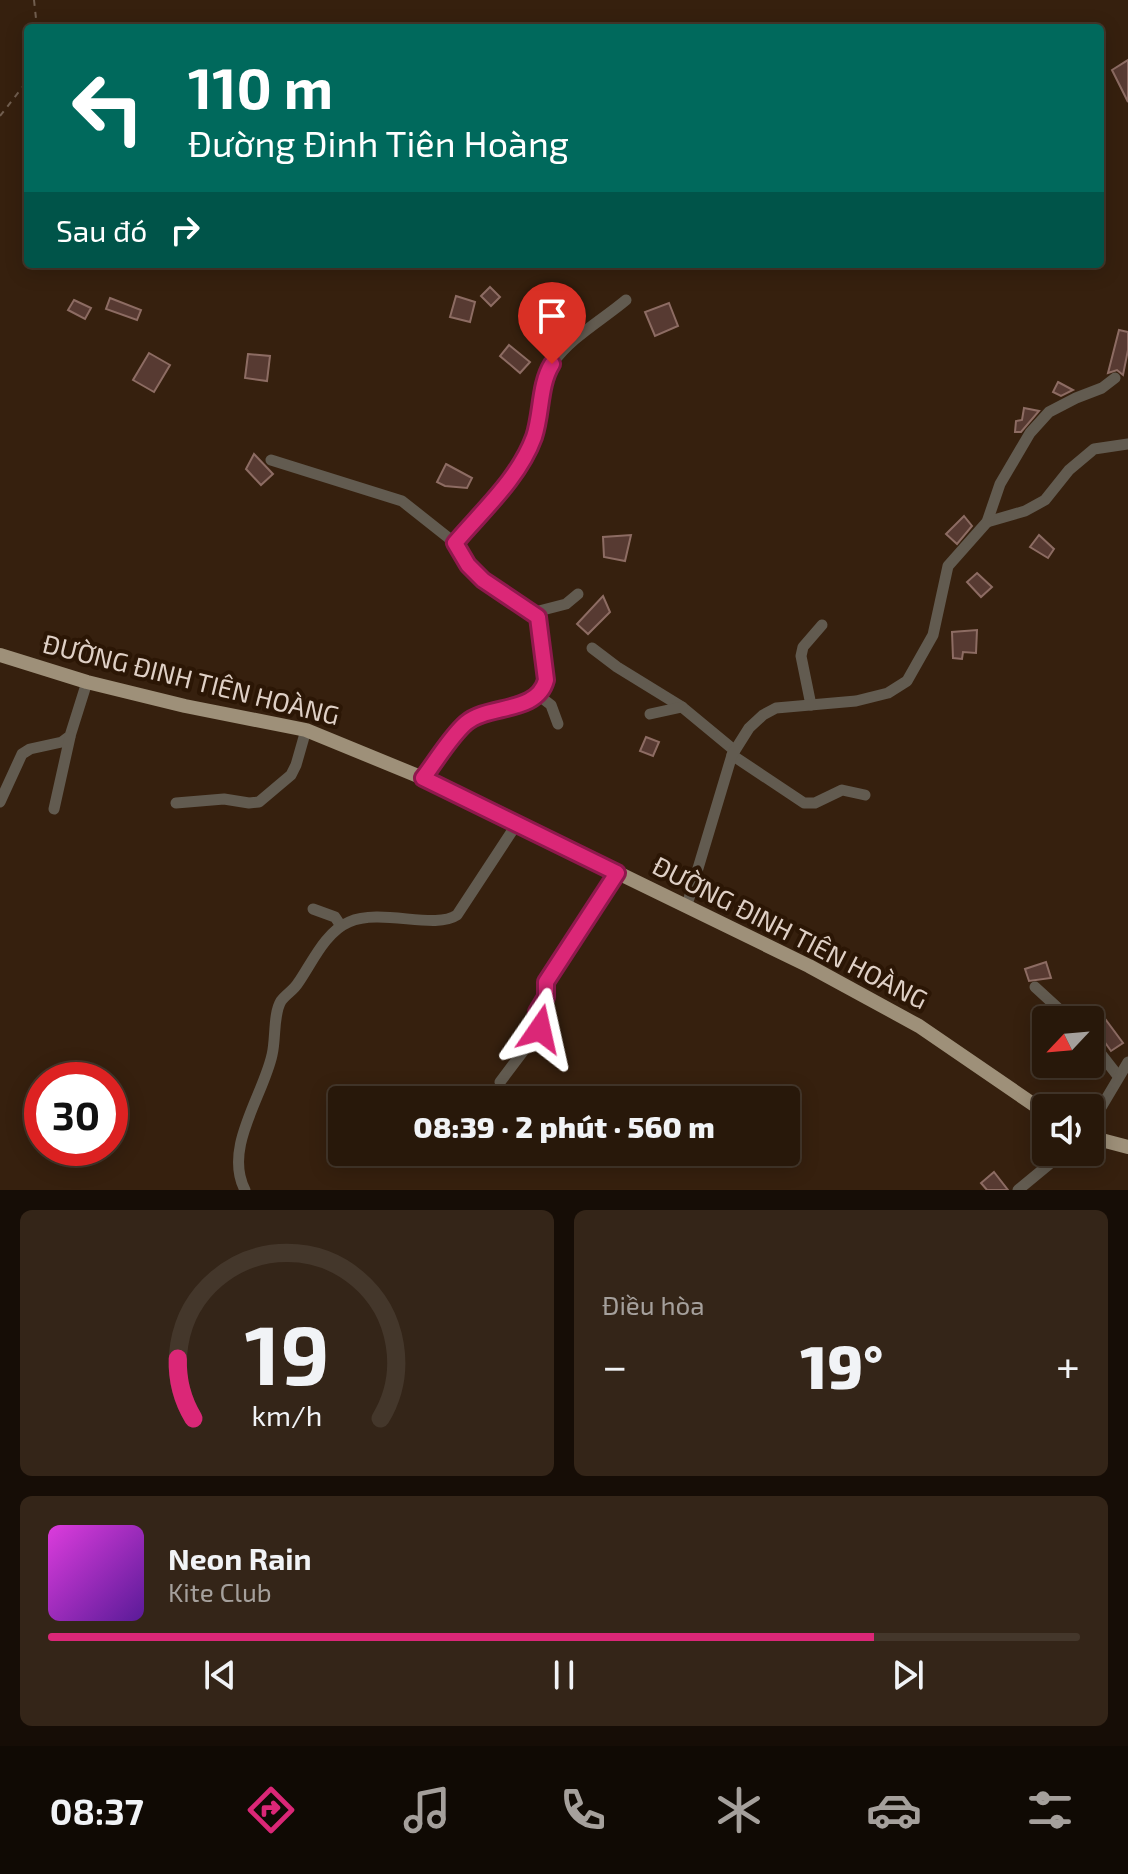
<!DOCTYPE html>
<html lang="vi">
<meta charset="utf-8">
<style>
:root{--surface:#28180a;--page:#342518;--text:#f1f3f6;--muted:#a5a09c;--line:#44372b;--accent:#db2777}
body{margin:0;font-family:"Exo 2",sans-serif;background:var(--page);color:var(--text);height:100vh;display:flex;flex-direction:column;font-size:30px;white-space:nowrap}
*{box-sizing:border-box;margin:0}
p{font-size:26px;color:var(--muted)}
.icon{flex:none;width:44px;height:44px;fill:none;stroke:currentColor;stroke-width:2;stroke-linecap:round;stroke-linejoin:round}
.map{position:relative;height:1190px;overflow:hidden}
.drawer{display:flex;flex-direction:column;gap:20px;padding:20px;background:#160d06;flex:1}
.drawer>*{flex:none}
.banner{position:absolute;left:24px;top:24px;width:1080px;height:244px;border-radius:8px;box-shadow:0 4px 20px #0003,0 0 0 2px var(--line);background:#00695c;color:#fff;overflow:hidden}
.needle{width:52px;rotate:244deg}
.tools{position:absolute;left:1032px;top:1006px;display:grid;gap:16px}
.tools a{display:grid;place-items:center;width:72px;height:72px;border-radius:8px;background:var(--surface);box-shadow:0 4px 20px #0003,0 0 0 2px var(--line);font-size:40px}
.speed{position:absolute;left:24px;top:1062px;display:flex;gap:16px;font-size:40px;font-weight:700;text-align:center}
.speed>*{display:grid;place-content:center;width:104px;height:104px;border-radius:50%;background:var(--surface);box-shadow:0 4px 20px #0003,0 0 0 2px var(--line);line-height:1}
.speed .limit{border:12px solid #d22;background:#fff;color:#111}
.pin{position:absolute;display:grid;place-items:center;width:68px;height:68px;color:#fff;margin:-82px -34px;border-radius:50% 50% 50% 0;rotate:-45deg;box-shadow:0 0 8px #0007}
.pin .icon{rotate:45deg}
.me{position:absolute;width:88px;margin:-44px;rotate:11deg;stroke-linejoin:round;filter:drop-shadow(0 0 6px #0008)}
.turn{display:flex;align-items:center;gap:28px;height:168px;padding:0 32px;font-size:36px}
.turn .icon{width:104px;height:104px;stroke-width:2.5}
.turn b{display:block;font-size:56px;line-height:68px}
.then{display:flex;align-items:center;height:76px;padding:0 32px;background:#0003;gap:16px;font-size:30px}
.big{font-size:60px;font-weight:800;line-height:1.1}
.drawer .widget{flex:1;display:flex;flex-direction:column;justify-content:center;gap:12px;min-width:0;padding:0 28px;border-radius:12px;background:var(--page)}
.drawer .dial{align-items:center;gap:0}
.dial svg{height:208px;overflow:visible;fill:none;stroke:var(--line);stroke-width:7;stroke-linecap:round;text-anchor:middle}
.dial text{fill:var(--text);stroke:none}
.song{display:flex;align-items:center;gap:24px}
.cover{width:96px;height:96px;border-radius:12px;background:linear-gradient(135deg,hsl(300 70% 55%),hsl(270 70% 35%))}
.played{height:8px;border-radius:4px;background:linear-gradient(90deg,var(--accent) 80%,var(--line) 80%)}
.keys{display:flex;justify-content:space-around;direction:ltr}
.heat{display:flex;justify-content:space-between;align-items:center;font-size:44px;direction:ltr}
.drawer .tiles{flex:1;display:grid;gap:20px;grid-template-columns:1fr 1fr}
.widget:last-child{grid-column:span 2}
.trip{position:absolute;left:328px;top:1086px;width:472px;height:80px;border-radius:8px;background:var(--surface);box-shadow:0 4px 20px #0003,0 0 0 2px var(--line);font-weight:800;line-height:80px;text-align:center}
.tab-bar{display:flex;height:128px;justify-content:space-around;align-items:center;background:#100a04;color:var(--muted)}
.tab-bar .icon{width:56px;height:56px}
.tab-bar .current{color:var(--accent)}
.tab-bar b{font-size:36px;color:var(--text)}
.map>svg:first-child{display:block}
.building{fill:#573a32;stroke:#8d6c63;stroke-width:2}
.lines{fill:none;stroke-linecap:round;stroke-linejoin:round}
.path{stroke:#715e4f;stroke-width:2;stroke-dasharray:6 6;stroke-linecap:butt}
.minor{stroke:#625b50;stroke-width:11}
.major{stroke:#9e9079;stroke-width:14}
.route-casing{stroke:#8e194d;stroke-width:20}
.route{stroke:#db2777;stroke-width:14}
.labels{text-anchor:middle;stroke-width:8;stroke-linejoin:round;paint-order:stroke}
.street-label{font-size:26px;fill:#dfd0c6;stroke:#2b1605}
</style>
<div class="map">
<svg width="1128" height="1190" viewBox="0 0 1128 1190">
<rect width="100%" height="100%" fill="#36200e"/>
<g class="building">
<polygon points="1128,60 1128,102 1112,70"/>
<polygon points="490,287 500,297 491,306 481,296"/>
<polygon points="456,296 475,302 470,322 450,317"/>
<polygon points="110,298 141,310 137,320 106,309"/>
<polygon points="74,300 91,308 85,319 68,310"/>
<polygon points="669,303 678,326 655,336 645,312"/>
<polygon points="1119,330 1128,332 1128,350 1123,375 1117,370 1108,373"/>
<polygon points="509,345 530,362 520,373 500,356"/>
<polygon points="149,353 170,365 154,392 133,380"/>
<polygon points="248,354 270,356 267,381 245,378"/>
<polygon points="1058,382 1073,390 1061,396 1053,392"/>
<polygon points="1024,408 1039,411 1021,432 1015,432 1016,421 1022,420"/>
<polygon points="254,454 273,474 261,485 246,469"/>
<polygon points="446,464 472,478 467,488 445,486 437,482"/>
<polygon points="964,516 972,526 957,544 946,534"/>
<polygon points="631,535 625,561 604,557 603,537"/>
<polygon points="1039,535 1054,549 1048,558 1030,547"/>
<polygon points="977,573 992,587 981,597 967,582"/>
<polygon points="603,596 610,612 588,634 577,624"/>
<polygon points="977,630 976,653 963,652 962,659 953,658 952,632"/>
<polygon points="646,737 659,742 653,756 640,751"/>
<polygon points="1046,962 1051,978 1029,981 1025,969"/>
<polygon points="1103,1016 1123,1043 1111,1051 1092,1024"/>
<polygon points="994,1172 1008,1190 987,1190 981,1183"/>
</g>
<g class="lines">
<g class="path">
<polyline points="34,0 37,28"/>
<polyline points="0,116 28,80"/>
</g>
<g class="minor">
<path d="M 271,460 L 402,501 L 455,543 L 468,565 L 483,580 L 538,617 L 546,680 C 537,714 488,704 466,723 C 450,737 437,760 423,778"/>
<polyline points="987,522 1025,511 1045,500 1069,470 1094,449 1128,444"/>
<path d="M 455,543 C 482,511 516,480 532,441 C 542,418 539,381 552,364 C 571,337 601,321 626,300"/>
<polyline points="535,612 566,604 578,594"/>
<polyline points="592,648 617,667 682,707 734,750"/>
<polyline points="538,695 551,705 558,724"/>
<polyline points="811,705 801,656 803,647 822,625"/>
<polyline points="650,714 682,707"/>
<polyline points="732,755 804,803 815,803 842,790 865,795"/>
<polyline points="0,802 22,754 30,749 62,742 70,736 87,682"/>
<polyline points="176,803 224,799 249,803 259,802 291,775 296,765 306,730"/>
<polyline points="54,809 70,737"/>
<polyline points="687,905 732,755 749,728 763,715 776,708 856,701 888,693 907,681 933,635 948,566 987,522 1000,484 1030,433 1049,412 1076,398 1102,388 1115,378"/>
<polyline points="313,909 335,917 341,926"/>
<polyline points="1035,987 1071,1020"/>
<polyline points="1090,1040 1118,1076"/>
<polyline points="500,1082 540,1029 537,1012 546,997 546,982 617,873"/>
<polyline points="1090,1126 1128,1062"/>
<path d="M 245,1190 C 223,1148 263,1096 272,1055 C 276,1039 273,1014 281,1001 C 286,994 294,990 298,983 C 312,963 325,932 349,922 C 381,908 435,930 457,915 L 518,822"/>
<polyline points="1018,1190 1064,1152"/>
</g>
<g class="major">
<polyline points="0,655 87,682 185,706 306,730 423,778 809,966 919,1026 1046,1113"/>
<polyline points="1090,1137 1128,1147"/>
</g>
</g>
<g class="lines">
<g class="route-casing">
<path id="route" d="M 540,1029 L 537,1012 L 546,997 L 546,982 L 617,873 L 423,778 C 437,760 450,737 466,723 C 488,704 537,714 546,680 L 538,617 L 483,580 L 468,565 L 455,543 C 483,510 519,478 534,437 C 542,413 539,385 552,364"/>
</g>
<use href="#route" class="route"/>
</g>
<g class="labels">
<g class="street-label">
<text transform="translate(191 680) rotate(14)" y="9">ĐƯỜNG ĐINH TIÊN HOÀNG</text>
<text transform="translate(790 933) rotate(27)" y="9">ĐƯỜNG ĐINH TIÊN HOÀNG</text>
</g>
</g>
</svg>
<div class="tools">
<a><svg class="needle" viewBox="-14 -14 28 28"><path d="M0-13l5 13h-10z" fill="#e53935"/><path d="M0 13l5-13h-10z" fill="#a5a09c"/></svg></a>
<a><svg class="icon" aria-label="sound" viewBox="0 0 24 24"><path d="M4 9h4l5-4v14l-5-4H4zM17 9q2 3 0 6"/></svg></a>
</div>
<div class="speed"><div class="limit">30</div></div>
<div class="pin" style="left:552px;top:364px;background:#d93025"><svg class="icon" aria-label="arrive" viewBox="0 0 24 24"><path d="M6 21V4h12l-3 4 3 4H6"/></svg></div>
<svg class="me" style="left:540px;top:1029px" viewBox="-20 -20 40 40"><path d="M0-17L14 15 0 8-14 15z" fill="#db2777" stroke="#fff" stroke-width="4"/></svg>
<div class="trip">08:39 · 2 phút · 560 m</div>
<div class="banner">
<div class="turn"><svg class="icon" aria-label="left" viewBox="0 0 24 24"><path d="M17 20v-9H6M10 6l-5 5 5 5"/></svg><div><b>110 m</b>Đường Đinh Tiên Hoàng</div></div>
<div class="then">Sau đó<svg class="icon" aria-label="right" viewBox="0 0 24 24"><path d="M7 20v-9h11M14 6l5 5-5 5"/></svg></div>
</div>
</div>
<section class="drawer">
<div class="tiles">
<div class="widget dial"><svg viewBox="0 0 100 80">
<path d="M14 69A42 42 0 1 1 86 69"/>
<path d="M14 69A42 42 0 0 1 8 46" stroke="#db2777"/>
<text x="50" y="56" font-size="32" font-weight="700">19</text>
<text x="50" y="72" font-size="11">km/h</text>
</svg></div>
<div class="widget"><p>Điều hòa</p>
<div class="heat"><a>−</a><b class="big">19°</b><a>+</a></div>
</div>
<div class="widget">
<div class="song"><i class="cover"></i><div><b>Neon Rain</b><p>Kite Club</p></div></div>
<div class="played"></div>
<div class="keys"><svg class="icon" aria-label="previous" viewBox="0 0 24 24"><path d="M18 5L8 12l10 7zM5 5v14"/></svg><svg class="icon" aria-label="pause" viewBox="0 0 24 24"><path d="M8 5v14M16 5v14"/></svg><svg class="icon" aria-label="next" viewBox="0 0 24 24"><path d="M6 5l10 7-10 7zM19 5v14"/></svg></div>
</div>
</div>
</section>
<nav class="tab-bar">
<b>08:37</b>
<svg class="icon current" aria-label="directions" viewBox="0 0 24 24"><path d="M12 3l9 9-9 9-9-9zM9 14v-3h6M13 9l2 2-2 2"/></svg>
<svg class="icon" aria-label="music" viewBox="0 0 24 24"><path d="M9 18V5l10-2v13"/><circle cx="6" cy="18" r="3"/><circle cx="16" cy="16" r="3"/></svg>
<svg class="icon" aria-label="phone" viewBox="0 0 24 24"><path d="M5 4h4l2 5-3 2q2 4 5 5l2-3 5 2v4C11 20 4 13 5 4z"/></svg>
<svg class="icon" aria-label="climate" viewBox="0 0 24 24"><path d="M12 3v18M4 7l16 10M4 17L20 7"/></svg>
<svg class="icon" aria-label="car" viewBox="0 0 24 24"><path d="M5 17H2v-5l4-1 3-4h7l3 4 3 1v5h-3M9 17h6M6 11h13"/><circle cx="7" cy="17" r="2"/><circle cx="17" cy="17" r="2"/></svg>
<svg class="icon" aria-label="filters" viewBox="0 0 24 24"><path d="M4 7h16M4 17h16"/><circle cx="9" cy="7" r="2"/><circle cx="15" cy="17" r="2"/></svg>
</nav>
